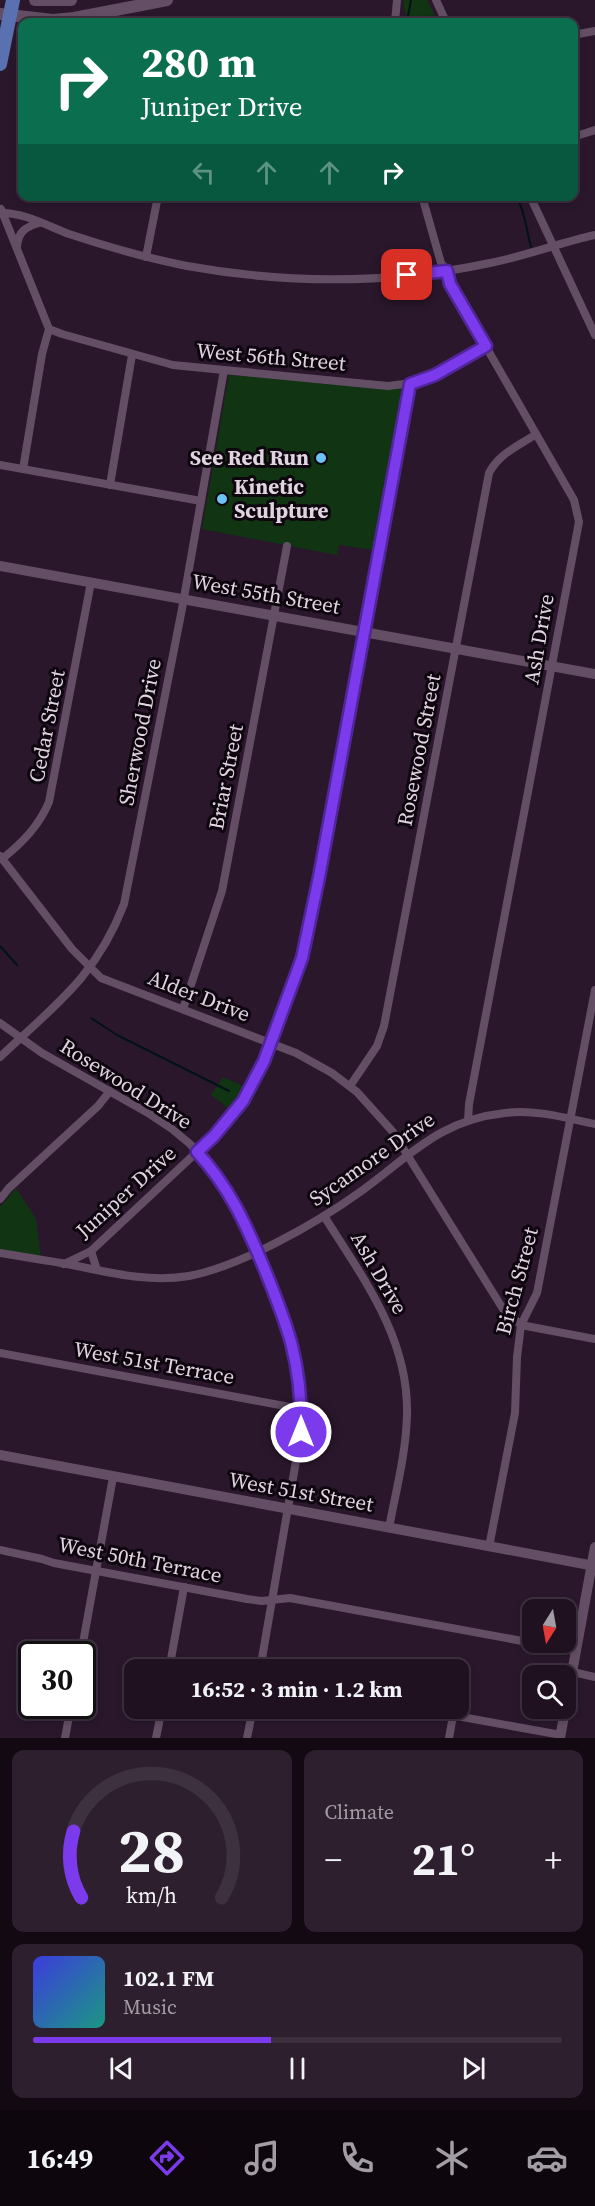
<!DOCTYPE html>
<meta charset="utf-8">
<style>
:root{--surface:#201121;--page:#2d1f2e;--text:#f1f3f6;--muted:#a29da5;--line:#3d313f;--accent:#7c3aed}
body{margin:0;font-family:"Source Serif 4",serif;background:var(--page);color:var(--text);height:100vh;display:flex;flex-direction:column;font-size:22px;white-space:nowrap}
*{box-sizing:border-box;margin:0}
p{font-size:20px;color:var(--muted)}
.icon{flex:none;width:33px;height:33px;fill:none;stroke:currentColor;stroke-width:2;stroke-linecap:round;stroke-linejoin:round}
.map{position:relative;height:1738px;overflow:hidden}
.drawer{display:flex;flex-direction:column;gap:12px;padding:12px;background:#120912;flex:1}
.drawer>*{flex:none}
.banner{position:absolute;left:18px;top:18px;width:560px;height:183px;border-radius:12px;box-shadow:0 3px 9px #0003,0 0 0 2px var(--line);background:#0b6e4f;color:#fff;overflow:hidden}
.needle{width:39px;rotate:191deg}
.fabs{position:absolute;left:522px;top:1599px;display:grid;gap:12px}
.fabs a{display:grid;place-items:center;width:54px;height:54px;border-radius:12px;background:var(--surface);box-shadow:0 3px 9px #0003,0 0 0 2px var(--line);font-size:30px}
.speed{position:absolute;left:18px;top:1641px;display:flex;gap:12px;font-size:30px;font-weight:700;text-align:center}
.speed>*{display:grid;place-content:center;width:78px;height:78px;border-radius:50%;background:var(--surface);box-shadow:0 3px 9px #0003,0 0 0 2px var(--line);line-height:1}
.speed .limit{border:3px solid #111;border-radius:9px;background:#fff;color:#111}
.pin{position:absolute;display:grid;place-items:center;width:51px;height:51px;color:#fff;margin:-26px;border-radius:12px;box-shadow:0 3px 9px #0006}
.me{position:absolute;width:66px;margin:-33px;rotate:0deg;stroke-linejoin:round;filter:drop-shadow(0 0 4px #0008)}
.turn{display:flex;align-items:center;gap:21px;height:126px;padding:0 24px;font-size:27px}
.turn .icon{width:78px;height:78px;stroke-width:2.5}
.turn b{display:block;font-size:42px;line-height:51px}
.lanes{display:flex;align-items:center;height:57px;padding:0 24px;background:#0003;justify-content:center;gap:30px;direction:ltr}
.lanes .off{opacity:.35}
.big{font-size:45px;font-weight:700;line-height:1.1}
.drawer .card{flex:1;display:flex;flex-direction:column;justify-content:center;gap:9px;min-width:0;padding:0 21px;border-radius:12px;background:var(--page)}
.drawer .dial{align-items:center;gap:0}
.dial svg{height:156px;overflow:visible;fill:none;stroke:var(--line);stroke-width:7;stroke-linecap:round;text-anchor:middle}
.dial text{fill:var(--text);stroke:none}
.song{display:flex;align-items:center;gap:18px}
.cover{width:72px;height:72px;border-radius:9px;background:linear-gradient(135deg,hsl(240 70% 55%),hsl(170 70% 35%))}
.played{height:6px;border-radius:3px;background:linear-gradient(90deg,var(--accent) 45%,var(--line) 45%)}
.keys{display:flex;justify-content:space-around;direction:ltr}
.heat{display:flex;justify-content:space-between;align-items:center;font-size:33px;direction:ltr}
.drawer .tiles{flex:1;display:grid;gap:12px;grid-template-columns:1fr 1fr}
.card:last-child{grid-column:span 2}
.trip{position:absolute;left:124px;top:1659px;width:345px;height:60px;border-radius:12px;background:var(--surface);box-shadow:0 3px 9px #0003,0 0 0 2px var(--line);font-weight:700;line-height:60px;text-align:center}
.menu{display:flex;height:96px;justify-content:space-around;align-items:center;background:#0d070d;color:var(--muted)}
.menu .icon{width:42px;height:42px}
.menu .selected{color:var(--accent)}
.menu b{font-size:27px;color:var(--text)}
.map>svg:first-child{display:block}
.green{fill:#113412}
.lines{fill:none;stroke-linecap:round;stroke-linejoin:round}
.stream{stroke:#001317;stroke-width:2}
.minor{stroke:#644e65;stroke-width:8}
.tertiary{stroke:#644e65;stroke-width:10}
.secondary{stroke:#644e65;stroke-width:12}
.primary{stroke:#5971b1;stroke-width:14}
.route-casing{stroke:#51269a;stroke-width:15}
.route{stroke:#7c3aed;stroke-width:10}
.poi-dot{fill:#6dc2f3;stroke:#0e060f;stroke-width:2}
.labels{text-anchor:middle;stroke-width:6;stroke-linejoin:round;paint-order:stroke}
.street-label{font-size:21px;fill:#e1d4e1;stroke:#0e060f}
.poi-label{font-size:21px;font-weight:bold;fill:#e1d4e1;stroke:#0e060f;text-anchor:end}
</style>
<div class="map">
<svg width="595" height="1738" viewBox="0 0 595 1738">
<rect width="100%" height="100%" fill="#2a172c"/>
<g class="green">
<polygon points="403,0 427,0 438,22 409,22 404,9"/>
<polygon points="229,375 388,386 410,384 380,551 339,545 337,555 202,529"/>
<polygon points="223,1077 248,1088 232,1111 211,1095"/>
<polygon points="16,1188 36,1219 41,1259 0,1252 0,1207"/>
</g>
<g class="lines">
<g class="stream">
<polyline points="411,0 408,16 413,22"/>
<path d="M 515,196 C 524,206 527,233 531,247"/>
<polyline points="0,946 17,965"/>
<polyline points="91,1018 117,1035 229,1091"/>
</g>
<g class="minor">
<polyline points="436,0 446,22"/>
<polyline points="395,22 397,0"/>
<polyline points="573,35 595,31"/>
<polyline points="573,137 595,130"/>
<polyline points="422,196 441,263 447,271 450,284 574,500 579,522 469,1104 468,1121"/>
<polyline points="530,196 595,335"/>
<polyline points="1,209 49,329 42,354 23,469"/>
<path d="M 0,213 C 23,212 48,226 69,234 C 108,247 147,258 187,266 C 287,284 391,284 490,263 C 526,256 559,243 595,235"/>
<path d="M 17,247 C 18,232 25,227 39,223"/>
<polyline points="146,257 158,196"/>
<polyline points="49,329 62,334 173,365 388,386 420,382 486,346"/>
<polyline points="0,465 201,501"/>
<polyline points="110,485 132,355"/>
<polyline points="0,856 72,949 101,978 296,1053 332,1073 357,1092 393,1132 503,1309 521,1325 595,1339"/>
<path d="M 2,859 C 22,843 39,826 49,802 L 91,582"/>
<polyline points="183,1009 222,891 287,546"/>
<polyline points="0,1023 42,1053 148,1113 172,1129 190,1144 214,1171 233,1199 282,1311 296,1358 300,1382 301,1432 260,1670"/>
<path d="M 0,1057 C 54,1006 96,977 124,904 L 182,609 L 224,370"/>
<path d="M 350,1086 L 377,1046 L 384,1026 L 489,473 C 499,453 519,446 536,434"/>
<polyline points="0,1199 9,1188 98,1106 110,1091"/>
<path d="M 324,1216 C 363,1278 409,1338 407,1415 C 406,1453 396,1491 389,1528"/>
<polyline points="91,1251 97,1270"/>
<path d="M 0,1253 C 22,1257 45,1260 67,1264 C 108,1272 148,1283 189,1276 C 241,1266 317,1223 360,1192 C 410,1156 439,1120 505,1113 C 535,1109 566,1118 595,1124"/>
<polyline points="64,1264 91,1251 214,1136 243,1101 264,1061 306,939 345,741 410,384"/>
<polyline points="0,1353 301,1409"/>
<polyline points="489,1547 515,1413 517,1357 521,1325 537,1293 595,990"/>
<polyline points="0,1550 42,1559 54,1563 247,1599 262,1601 290,1598 576,1651"/>
<polyline points="81,1654 113,1477"/>
<polyline points="169,1670 184,1587"/>
<polyline points="573,1672 595,1677"/>
<polyline points="413,1708 561,1735"/>
<polyline points="65,1738 71,1706"/>
<polyline points="156,1738 162,1708"/>
<polyline points="247,1738 253,1708"/>
<polyline points="449,1738 453,1716"/>
</g>
<g class="tertiary">
<polyline points="0,566 595,674"/>
<polyline points="0,1455 595,1566"/>
<polyline points="560,1738 595,1547"/>
</g>
<g class="secondary">
<polyline points="35,0 71,0"/>
<polyline points="0,14 53,20 74,18 167,0"/>
</g>
<polyline class="primary" points="0,64 13,0"/>
</g>
<g class="lines">
<g class="route-casing">
<path id="route" d="M 301,1432 C 302,1362 288,1326 262,1263 C 244,1220 228,1186 197,1152 L 214,1136 L 243,1101 L 264,1061 L 302,958 L 319,877 L 410,384 L 435,375 L 486,346 L 450,284 L 447,271 L 407,275"/>
</g>
<use href="#route" class="route"/>
</g>
<g class="poi-dot">
<circle cx="321" cy="458" r="6"/>
<circle cx="222" cy="499" r="6"/>
</g>
<g class="labels">
<g class="street-label">
<text transform="translate(271 357) rotate(5)" y="7">West 56th Street</text>
<text transform="translate(266 594) rotate(10)" y="7">West 55th Street</text>
<text transform="translate(539 639) rotate(-80)" y="7">Ash Drive</text>
<text transform="translate(47 726) rotate(-79)" y="7">Cedar Street</text>
<text transform="translate(140 732) rotate(-79)" y="7">Sherwood Drive</text>
<text transform="translate(419 750) rotate(-79)" y="7">Rosewood Street</text>
<text transform="translate(226 777) rotate(-79)" y="7">Briar Street</text>
<text transform="translate(199 996) rotate(21)" y="7">Alder Drive</text>
<text transform="translate(126 1084) rotate(32)" y="7">Rosewood Drive</text>
<text transform="translate(372 1159) rotate(-35)" y="7">Sycamore Drive</text>
<text transform="translate(126 1192) rotate(-42)" y="7">Juniper Drive</text>
<text transform="translate(379 1273) rotate(60)" y="7">Ash Drive</text>
<text transform="translate(517 1281) rotate(-75)" y="7">Birch Street</text>
<text transform="translate(154 1363) rotate(10)" y="7">West 51st Terrace</text>
<text transform="translate(301 1492) rotate(10)" y="7">West 51st Street</text>
<text transform="translate(140 1560) rotate(11)" y="7">West 50th Terrace</text>
</g>
<g class="poi-label">
<text x="309" y="465">See Red Run</text>
<text x="234" y="494" text-anchor="start">Kinetic<tspan x="234" dy="24">Sculpture</tspan></text>
</g>
</g>
</svg>
<div class="fabs">
<a><svg class="needle" viewBox="-14 -14 28 28"><path d="M0-13l5 13h-10z" fill="#e53935"/><path d="M0 13l5-13h-10z" fill="#a29da5"/></svg></a>
<a><svg class="icon" aria-label="search" viewBox="0 0 24 24"><circle cx="10" cy="10" r="6"/><path d="M15 15l6 6"/></svg></a>
</div>
<div class="speed"><div class="limit">30</div></div>
<div class="pin" style="left:407px;top:275px;background:#d93025"><svg class="icon" aria-label="arrive" viewBox="0 0 24 24"><path d="M6 21V4h12l-3 4 3 4H6"/></svg></div>
<svg class="me" style="left:301px;top:1432px" viewBox="-20 -20 40 40"><circle r="17" fill="#7c3aed" stroke="#fff" stroke-width="3"/><path d="M0-11L8 9 0 5-8 9z" fill="#fff"/></svg>
<div class="trip">16:52 · 3 min · 1.2 km</div>
<div class="banner">
<div class="turn"><svg class="icon" aria-label="right" viewBox="0 0 24 24"><path d="M7 20v-9h11M14 6l5 5-5 5"/></svg><div><b>280 m</b>Juniper Drive</div></div>
<div class="lanes"><svg class="icon off" aria-label="left" viewBox="0 0 24 24"><path d="M17 20v-9H6M10 6l-5 5 5 5"/></svg><svg class="icon off" aria-label="ahead" viewBox="0 0 24 24"><path d="M12 20V5M6 11l6-6 6 6"/></svg><svg class="icon off" aria-label="ahead" viewBox="0 0 24 24"><path d="M12 20V5M6 11l6-6 6 6"/></svg><svg class="icon" aria-label="right" viewBox="0 0 24 24"><path d="M7 20v-9h11M14 6l5 5-5 5"/></svg></div>
</div>
</div>
<section class="drawer">
<div class="tiles">
<div class="card dial"><svg viewBox="0 0 100 80">
<path d="M14 69A42 42 0 1 1 86 69"/>
<path d="M14 69A42 42 0 0 1 10 35" stroke="#7c3aed"/>
<text x="50" y="56" font-size="32" font-weight="700">28</text>
<text x="50" y="72" font-size="11">km/h</text>
</svg></div>
<div class="card"><p>Climate</p>
<div class="heat"><a>−</a><b class="big">21°</b><a>+</a></div>
</div>
<div class="card">
<div class="song"><i class="cover"></i><div><b>102.1 FM</b><p>Music</p></div></div>
<div class="played"></div>
<div class="keys"><svg class="icon" aria-label="previous" viewBox="0 0 24 24"><path d="M18 5L8 12l10 7zM5 5v14"/></svg><svg class="icon" aria-label="pause" viewBox="0 0 24 24"><path d="M8 5v14M16 5v14"/></svg><svg class="icon" aria-label="next" viewBox="0 0 24 24"><path d="M6 5l10 7-10 7zM19 5v14"/></svg></div>
</div>
</div>
</section>
<nav class="menu">
<b>16:49</b>
<svg class="icon selected" aria-label="directions" viewBox="0 0 24 24"><path d="M12 3l9 9-9 9-9-9zM9 14v-3h6M13 9l2 2-2 2"/></svg>
<svg class="icon" aria-label="music" viewBox="0 0 24 24"><path d="M9 18V5l10-2v13"/><circle cx="6" cy="18" r="3"/><circle cx="16" cy="16" r="3"/></svg>
<svg class="icon" aria-label="phone" viewBox="0 0 24 24"><path d="M5 4h4l2 5-3 2q2 4 5 5l2-3 5 2v4C11 20 4 13 5 4z"/></svg>
<svg class="icon" aria-label="climate" viewBox="0 0 24 24"><path d="M12 3v18M4 7l16 10M4 17L20 7"/></svg>
<svg class="icon" aria-label="car" viewBox="0 0 24 24"><path d="M5 17H2v-5l4-1 3-4h7l3 4 3 1v5h-3M9 17h6M6 11h13"/><circle cx="7" cy="17" r="2"/><circle cx="17" cy="17" r="2"/></svg>
</nav>
